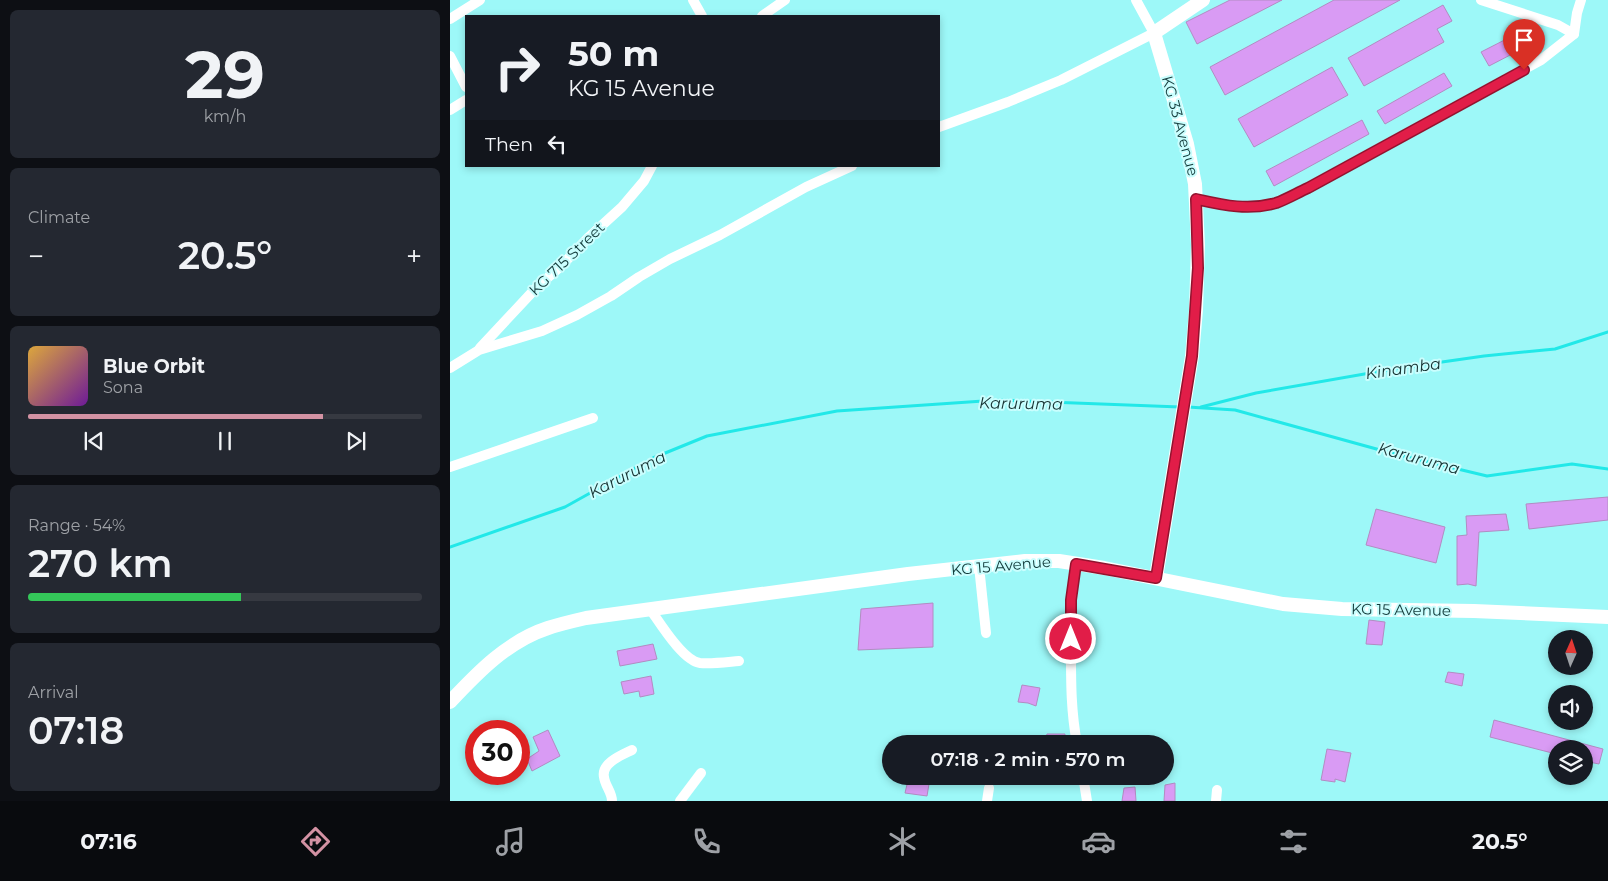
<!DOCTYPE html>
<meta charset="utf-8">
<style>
:root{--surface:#171b24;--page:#242831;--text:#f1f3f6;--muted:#9ea1a6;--line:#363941;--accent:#d392a3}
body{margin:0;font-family:Montserrat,sans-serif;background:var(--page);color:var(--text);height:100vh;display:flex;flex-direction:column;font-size:19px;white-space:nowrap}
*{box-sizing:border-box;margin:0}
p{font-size:16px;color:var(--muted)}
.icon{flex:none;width:28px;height:28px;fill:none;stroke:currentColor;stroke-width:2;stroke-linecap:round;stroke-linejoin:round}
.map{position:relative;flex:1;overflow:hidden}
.details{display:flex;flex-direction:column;gap:10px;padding:10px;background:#0d0f14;width:450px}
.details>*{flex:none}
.hud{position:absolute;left:15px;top:15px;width:475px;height:152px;border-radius:0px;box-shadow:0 2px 8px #0003;background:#171b24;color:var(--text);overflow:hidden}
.needle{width:32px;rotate:3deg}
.fabs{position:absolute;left:1098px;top:630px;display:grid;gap:10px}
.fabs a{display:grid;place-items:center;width:45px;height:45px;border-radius:50%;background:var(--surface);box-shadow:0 2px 8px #0003;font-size:25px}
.speed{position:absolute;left:15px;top:720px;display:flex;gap:10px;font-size:25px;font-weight:700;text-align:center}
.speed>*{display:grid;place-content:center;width:65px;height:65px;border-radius:50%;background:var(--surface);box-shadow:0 2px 8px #0003;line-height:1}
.speed .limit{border:8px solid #d22;background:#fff;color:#111}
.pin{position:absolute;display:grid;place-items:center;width:42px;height:42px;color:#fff;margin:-51px -21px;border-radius:50% 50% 50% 0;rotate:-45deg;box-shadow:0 0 5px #0007}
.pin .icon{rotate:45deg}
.me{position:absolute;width:55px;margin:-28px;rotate:0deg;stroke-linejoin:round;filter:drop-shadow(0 0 4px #0008)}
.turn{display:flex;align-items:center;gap:18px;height:105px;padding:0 20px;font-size:22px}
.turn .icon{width:65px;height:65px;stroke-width:2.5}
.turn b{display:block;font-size:35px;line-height:42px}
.then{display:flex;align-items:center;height:48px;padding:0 20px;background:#0003;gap:10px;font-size:19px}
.big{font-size:38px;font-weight:600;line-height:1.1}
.details .tile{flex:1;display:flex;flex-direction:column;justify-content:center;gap:8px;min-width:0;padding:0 18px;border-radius:8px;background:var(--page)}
.details .dial{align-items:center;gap:0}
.dial b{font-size:65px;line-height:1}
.song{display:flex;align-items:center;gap:15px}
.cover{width:60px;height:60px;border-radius:8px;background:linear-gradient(135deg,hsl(40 70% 55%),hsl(280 70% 35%))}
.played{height:5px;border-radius:2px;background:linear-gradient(90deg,var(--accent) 75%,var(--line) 75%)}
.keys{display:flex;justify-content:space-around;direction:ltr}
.heat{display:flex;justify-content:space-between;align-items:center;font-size:28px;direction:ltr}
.charge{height:8px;border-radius:4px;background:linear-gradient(90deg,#34c759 54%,var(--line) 0)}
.trip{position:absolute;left:432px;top:735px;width:292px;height:50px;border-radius:25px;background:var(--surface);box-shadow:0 2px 8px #0003;font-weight:600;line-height:50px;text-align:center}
.dock{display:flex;height:80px;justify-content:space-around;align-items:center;background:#090b0e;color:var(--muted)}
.dock .icon{width:35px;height:35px}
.dock .current{color:var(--accent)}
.dock b{font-size:22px;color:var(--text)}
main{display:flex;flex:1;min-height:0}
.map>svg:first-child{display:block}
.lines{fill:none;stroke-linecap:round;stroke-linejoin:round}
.stream{stroke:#22e8e8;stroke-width:3}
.building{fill:#d99bf4;stroke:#b28cc2}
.minor{stroke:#fff;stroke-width:10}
.major{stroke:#fff;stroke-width:14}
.route-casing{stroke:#92132f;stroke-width:12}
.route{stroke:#e11d48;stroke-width:9}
.labels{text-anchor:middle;stroke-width:4;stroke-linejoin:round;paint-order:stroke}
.street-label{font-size:15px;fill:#123a3a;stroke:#cafefe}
.water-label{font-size:16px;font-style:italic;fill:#153131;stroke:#cafefe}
</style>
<main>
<section class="details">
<div class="tile dial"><b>29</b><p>km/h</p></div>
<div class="tile"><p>Climate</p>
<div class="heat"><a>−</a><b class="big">20.5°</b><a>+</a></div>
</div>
<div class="tile">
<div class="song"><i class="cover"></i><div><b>Blue Orbit</b><p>Sona</p></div></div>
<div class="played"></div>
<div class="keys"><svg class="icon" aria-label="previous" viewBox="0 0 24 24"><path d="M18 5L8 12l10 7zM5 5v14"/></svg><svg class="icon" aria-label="pause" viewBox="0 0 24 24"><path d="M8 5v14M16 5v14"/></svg><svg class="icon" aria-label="next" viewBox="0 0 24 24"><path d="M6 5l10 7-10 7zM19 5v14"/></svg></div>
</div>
<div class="tile"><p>Range · 54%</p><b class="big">270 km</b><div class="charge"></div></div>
<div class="tile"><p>Arrival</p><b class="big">07:18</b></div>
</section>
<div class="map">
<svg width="1158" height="801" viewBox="0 0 1158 801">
<rect width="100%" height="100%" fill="#9df8f8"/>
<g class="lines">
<g class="stream">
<polyline points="738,407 785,410 941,453 1037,476 1122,464 1158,469"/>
<polyline points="751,407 806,393 943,369 1034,356 1105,349 1158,332"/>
<polyline points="0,547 115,507 203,458 257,436 387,411 548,400 730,407"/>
</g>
</g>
<g class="building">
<polygon points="780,0 832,0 747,44 736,22"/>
<polygon points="884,0 950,0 775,95 760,67"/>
<polygon points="993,5 1002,21 987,29 994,42 914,86 898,58"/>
<polygon points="1084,25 1093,38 1039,66 1031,52"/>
<polygon points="882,67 898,95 804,147 788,119"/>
<polygon points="994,73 1002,86 935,124 927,111"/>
<polygon points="912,120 919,134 824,186 816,171"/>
<polygon points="1158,497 1158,520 1079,529 1076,504"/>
<polygon points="926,509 995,527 986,563 916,545"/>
<polygon points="1056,514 1059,530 1029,532 1026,586 1018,584 1007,585 1007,536 1017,535 1016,516"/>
<polygon points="483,603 483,647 408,650 411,609"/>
<polygon points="919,620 935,622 932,645 916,644"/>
<polygon points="203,644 207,659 170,666 167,651"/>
<polygon points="998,672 1014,674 1012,686 995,682"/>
<polygon points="201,676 204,694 190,697 189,691 174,694 171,682"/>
<polygon points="572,685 590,688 586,706 578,703 568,702"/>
<polygon points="1044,720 1153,749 1149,764 1134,761 1134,749 1106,749 1106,754 1040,737"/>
<polygon points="98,730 110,756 82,771 77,759 89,751 83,737"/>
<polygon points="597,734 615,734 614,744 594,744"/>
<polygon points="877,749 901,753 895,782 885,779 885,782 871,780"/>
<polygon points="459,776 476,776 475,783 479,784 477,796 455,793"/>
<polygon points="725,783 725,801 714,801 715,785"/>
<polygon points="685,787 686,801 672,801 674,788"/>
</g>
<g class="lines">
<g class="minor">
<polyline points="243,0 252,16"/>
<polyline points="1031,0 1108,25 1124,34"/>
<polyline points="312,16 335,0"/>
<polyline points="0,19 30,0"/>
<polyline points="0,56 16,87"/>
<polyline points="0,110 16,100"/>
<polyline points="489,127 558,102 611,80 704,33 686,0"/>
<path d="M 745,199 C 773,205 798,211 826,203 C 837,199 847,193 857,188 L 1091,60 L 1124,34 L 1127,13 L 1131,0"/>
<polyline points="30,348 86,288 111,266 138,238 172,207 194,181 202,166"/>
<polyline points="0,368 29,350 92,331 127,315 161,296 189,277 220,259 270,235 356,187 402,166"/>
<polyline points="0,467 143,418"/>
<path d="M 626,564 C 621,593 621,622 621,652 C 621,684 621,711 627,744"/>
<polyline points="529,566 536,633"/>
<path d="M 200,609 C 210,623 233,661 250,663 C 262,664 277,662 289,661"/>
<polyline points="633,776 637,801"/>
<path d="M 162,801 C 162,792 155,786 154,777 C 151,763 172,755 182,750"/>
<polyline points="230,801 251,773"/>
<polyline points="537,801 539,788"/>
<polyline points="766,801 767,790"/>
</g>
<g class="major">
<polyline points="706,578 742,356 746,310 748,245 745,184 737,144 704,33 753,0"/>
<path d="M 0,702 C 28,672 58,641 98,628 C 110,624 123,621 136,618 L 458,574 L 575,561 L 609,561 L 654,568 L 833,604 L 892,609 L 1024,611 L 1158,617"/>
</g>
</g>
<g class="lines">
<g class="route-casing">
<path id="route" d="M 621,639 L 621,600 L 626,564 L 706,578 L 742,356 L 748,268 L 746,199 C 773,205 798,211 826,203 C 837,199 847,193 858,188 L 1074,70"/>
</g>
<use href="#route" class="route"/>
</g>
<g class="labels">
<g class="street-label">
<text transform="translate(730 126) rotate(75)" y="5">KG 33 Avenue</text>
<text transform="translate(117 259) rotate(-44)" y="5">KG 715 Street</text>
<text transform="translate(551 566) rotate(-5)" y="5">KG 15 Avenue</text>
<text transform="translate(951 610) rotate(1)" y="5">KG 15 Avenue</text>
</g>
<g class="water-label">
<text transform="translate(953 368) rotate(-8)" y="6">Kinamba</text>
<text transform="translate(571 403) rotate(1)" y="6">Karuruma</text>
<text transform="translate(969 458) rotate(15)" y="6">Karuruma</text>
<text transform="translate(177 474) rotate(-27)" y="6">Karuruma</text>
</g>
</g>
</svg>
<div class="fabs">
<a><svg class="needle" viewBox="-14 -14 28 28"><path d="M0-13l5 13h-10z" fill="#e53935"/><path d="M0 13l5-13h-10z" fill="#9ea1a6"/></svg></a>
<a><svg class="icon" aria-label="sound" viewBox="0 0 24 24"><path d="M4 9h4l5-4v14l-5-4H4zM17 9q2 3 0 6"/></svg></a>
<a><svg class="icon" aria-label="layers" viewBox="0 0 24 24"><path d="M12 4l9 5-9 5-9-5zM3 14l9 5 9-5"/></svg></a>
</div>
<div class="speed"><div class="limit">30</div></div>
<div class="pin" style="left:1074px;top:70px;background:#d93025"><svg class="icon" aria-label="arrive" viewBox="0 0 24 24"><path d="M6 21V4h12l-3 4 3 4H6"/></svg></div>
<svg class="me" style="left:621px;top:639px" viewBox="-20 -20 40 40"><circle r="17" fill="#e11d48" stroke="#fff" stroke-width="3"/><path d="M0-11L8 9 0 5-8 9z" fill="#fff"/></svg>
<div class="trip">07:18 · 2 min · 570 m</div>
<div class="hud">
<div class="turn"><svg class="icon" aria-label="right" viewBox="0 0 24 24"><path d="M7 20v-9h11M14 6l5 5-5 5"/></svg><div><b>50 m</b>KG 15 Avenue</div></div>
<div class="then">Then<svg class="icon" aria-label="left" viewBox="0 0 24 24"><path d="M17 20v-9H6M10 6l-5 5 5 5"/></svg></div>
</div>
</div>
</main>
<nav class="dock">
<b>07:16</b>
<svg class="icon current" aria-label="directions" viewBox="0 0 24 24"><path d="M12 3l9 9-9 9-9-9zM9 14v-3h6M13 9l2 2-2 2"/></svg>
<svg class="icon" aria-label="music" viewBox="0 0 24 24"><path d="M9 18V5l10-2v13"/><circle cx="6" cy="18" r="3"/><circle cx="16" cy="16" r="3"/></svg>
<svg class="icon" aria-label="phone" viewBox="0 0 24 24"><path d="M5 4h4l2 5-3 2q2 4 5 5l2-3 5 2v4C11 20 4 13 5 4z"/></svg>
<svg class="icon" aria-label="climate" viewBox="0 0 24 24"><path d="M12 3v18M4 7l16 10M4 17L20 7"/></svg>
<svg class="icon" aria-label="car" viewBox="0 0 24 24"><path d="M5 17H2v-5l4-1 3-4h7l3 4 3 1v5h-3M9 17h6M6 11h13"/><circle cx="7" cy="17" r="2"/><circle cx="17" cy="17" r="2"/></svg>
<svg class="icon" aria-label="filters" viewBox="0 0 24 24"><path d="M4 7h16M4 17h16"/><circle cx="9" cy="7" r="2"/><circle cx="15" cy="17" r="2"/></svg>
<b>20.5°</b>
</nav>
